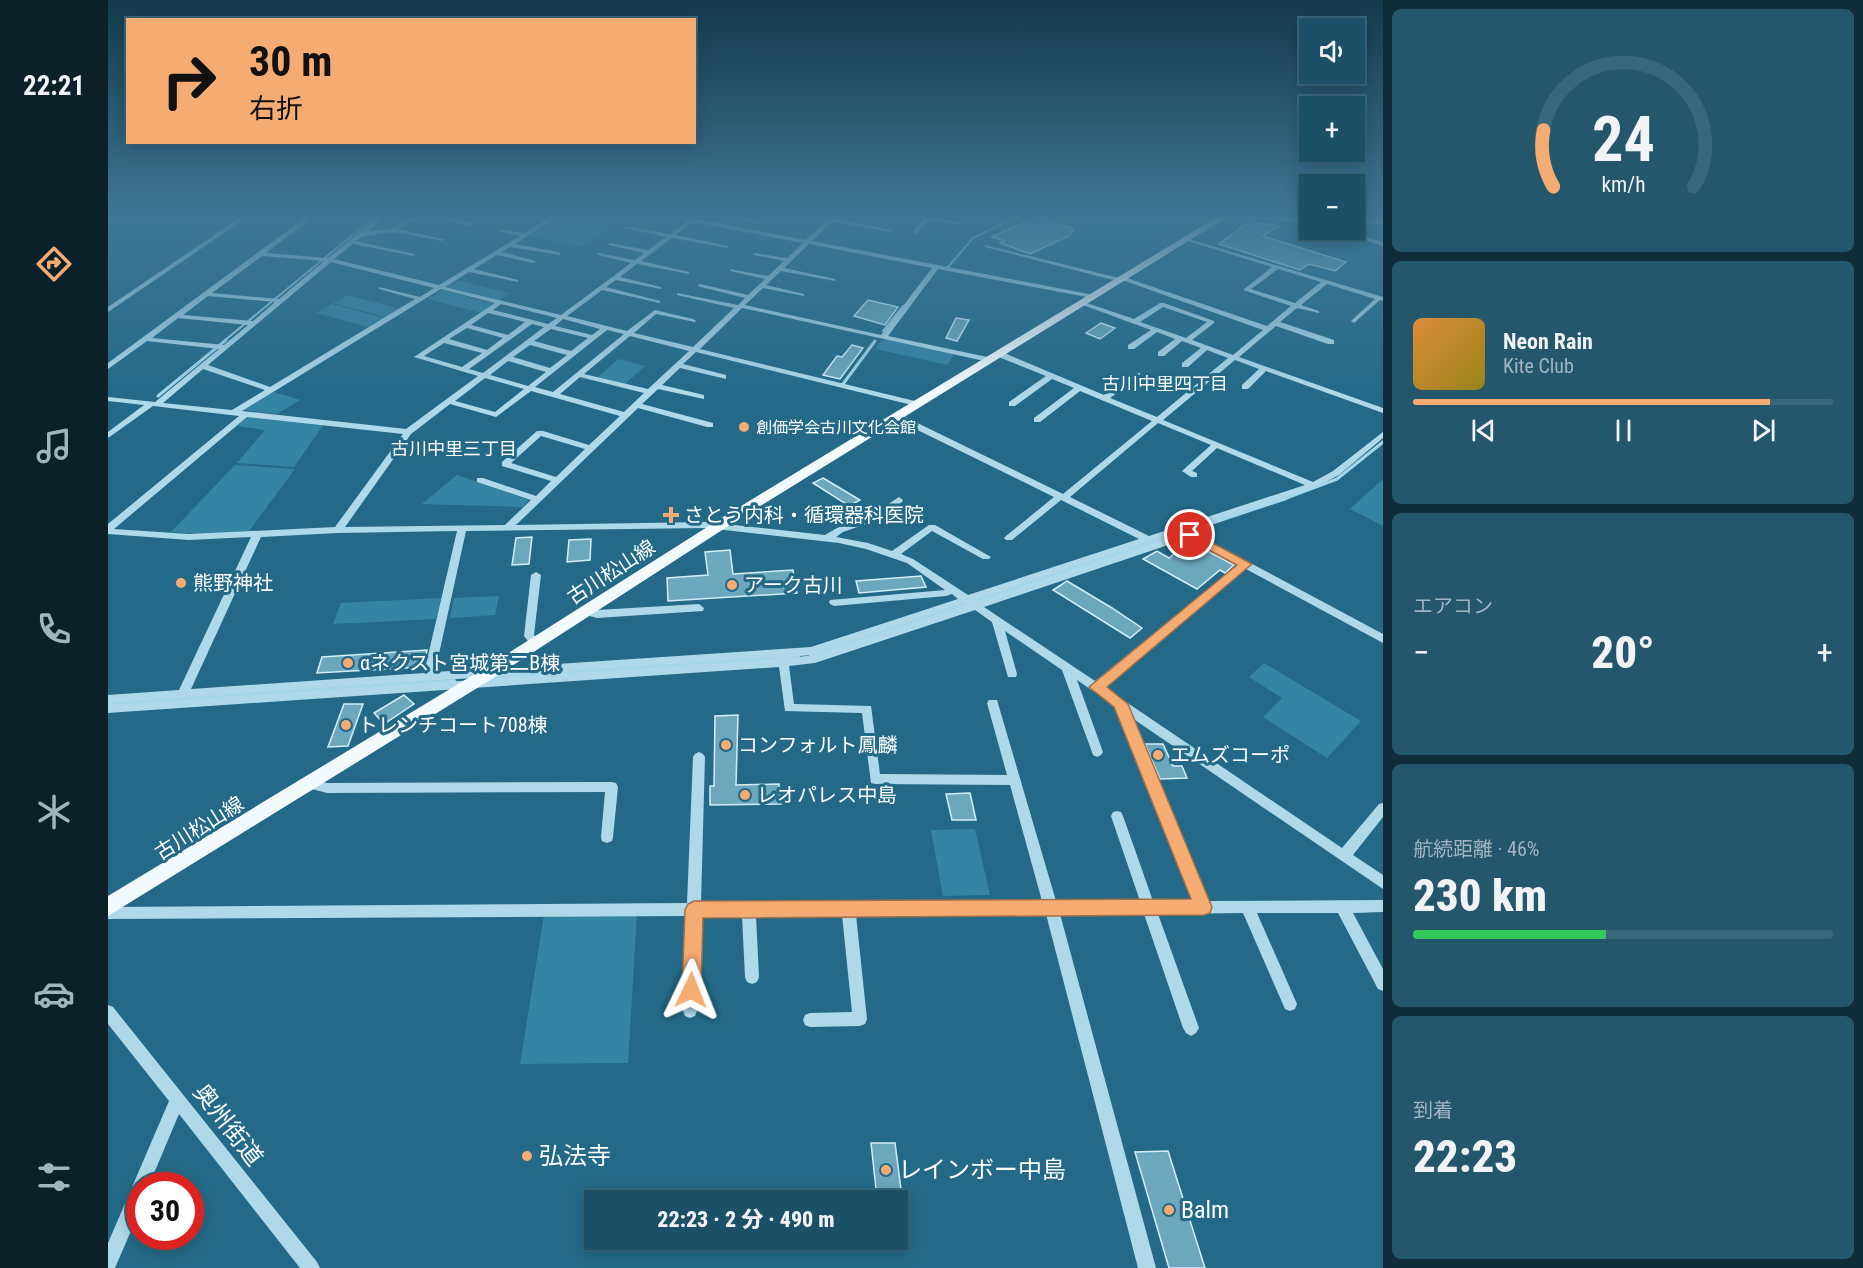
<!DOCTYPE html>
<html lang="ja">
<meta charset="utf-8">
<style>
:root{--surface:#1b5066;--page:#24576c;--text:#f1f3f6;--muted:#a0b5bf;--line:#39677a;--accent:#f4ac73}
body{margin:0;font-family:"Roboto Condensed","Noto Sans JP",sans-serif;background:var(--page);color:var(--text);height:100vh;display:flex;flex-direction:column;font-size:22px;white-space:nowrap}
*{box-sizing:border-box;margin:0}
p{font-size:20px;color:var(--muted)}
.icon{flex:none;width:33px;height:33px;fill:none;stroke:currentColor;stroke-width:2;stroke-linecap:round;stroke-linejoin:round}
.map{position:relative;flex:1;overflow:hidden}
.details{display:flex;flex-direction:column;gap:9px;padding:9px;background:#0f2c38;width:480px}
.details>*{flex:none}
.guide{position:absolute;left:18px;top:18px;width:570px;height:126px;border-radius:0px;box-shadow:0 3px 15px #0003,0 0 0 2px var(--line);background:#f4ac73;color:#111;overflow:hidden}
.tools{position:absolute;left:1191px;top:18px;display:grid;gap:12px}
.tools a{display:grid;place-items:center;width:66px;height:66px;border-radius:0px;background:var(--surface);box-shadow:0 3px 15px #0003,0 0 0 2px var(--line);font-size:30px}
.speed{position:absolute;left:18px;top:1172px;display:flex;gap:12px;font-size:30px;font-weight:700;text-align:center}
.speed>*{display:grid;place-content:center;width:78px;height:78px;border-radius:50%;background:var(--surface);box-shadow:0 3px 15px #0003,0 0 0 2px var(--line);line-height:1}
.speed .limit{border:9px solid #d22;background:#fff;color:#111}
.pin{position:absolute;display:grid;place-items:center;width:51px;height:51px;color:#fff;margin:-26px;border:3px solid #fff;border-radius:50%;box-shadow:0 2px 6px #0007}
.me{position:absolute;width:66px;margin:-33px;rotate:2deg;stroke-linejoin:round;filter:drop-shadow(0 0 4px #0008)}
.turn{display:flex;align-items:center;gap:21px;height:126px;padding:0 24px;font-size:27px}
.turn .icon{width:78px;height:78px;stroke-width:2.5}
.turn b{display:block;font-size:42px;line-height:51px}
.big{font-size:45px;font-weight:800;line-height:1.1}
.details .tile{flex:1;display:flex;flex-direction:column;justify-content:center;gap:9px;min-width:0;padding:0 21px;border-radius:9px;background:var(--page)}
.details .dial{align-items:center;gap:0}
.dial svg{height:156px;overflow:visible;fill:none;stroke:var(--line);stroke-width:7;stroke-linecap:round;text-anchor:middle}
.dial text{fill:var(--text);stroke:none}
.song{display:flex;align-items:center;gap:18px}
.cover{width:72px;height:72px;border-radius:9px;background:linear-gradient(135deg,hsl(30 70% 55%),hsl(50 70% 35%))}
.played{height:6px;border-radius:3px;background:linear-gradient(90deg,var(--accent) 85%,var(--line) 85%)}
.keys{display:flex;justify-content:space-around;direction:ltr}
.heat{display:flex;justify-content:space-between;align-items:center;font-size:33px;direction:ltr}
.charge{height:9px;border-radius:4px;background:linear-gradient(90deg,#34c759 46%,var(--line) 0)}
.trip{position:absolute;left:476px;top:1190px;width:324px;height:60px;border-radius:0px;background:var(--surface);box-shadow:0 3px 15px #0003,0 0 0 2px var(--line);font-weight:800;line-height:60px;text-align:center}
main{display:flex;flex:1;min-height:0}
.tab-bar{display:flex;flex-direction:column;width:108px;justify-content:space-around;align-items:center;background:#0b2029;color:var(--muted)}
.tab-bar .icon{width:42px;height:42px}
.tab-bar .on{color:var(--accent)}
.tab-bar b{font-size:27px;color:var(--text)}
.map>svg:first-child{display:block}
.green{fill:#3584a3}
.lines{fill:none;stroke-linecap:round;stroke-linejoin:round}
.stream-far3{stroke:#a3d7ea;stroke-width:2}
.stream-far2{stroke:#a3d7ea;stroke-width:3}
.stream-far1{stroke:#a3d7ea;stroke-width:4}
.stream{stroke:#a3d7ea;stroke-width:4.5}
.building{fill:#6da7be;stroke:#d3edf7;stroke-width:1.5}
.minor{fill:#afd9e9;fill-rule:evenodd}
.major{fill:#f3fafe;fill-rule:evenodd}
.rail-casing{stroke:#fff;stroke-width:4}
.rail{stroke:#246a88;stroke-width:2;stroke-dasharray:7;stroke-linecap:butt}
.route{fill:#f4ac73;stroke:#9f704b;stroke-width:1.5}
.poi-dot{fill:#f4ac73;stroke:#246a88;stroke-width:2}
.labels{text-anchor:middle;stroke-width:6;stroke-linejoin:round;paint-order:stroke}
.far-poi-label{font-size:16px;fill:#fff;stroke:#246a88;text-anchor:start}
.far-neighbourhood-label{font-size:18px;fill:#fff;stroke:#246a88}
.poi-label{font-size:20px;fill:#fff;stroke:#246a88;text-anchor:start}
.street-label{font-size:20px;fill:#fff;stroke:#246a88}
.near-street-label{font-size:24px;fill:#fff;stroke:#246a88}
.near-poi-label{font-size:24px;fill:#fff;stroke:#246a88;text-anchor:start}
</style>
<main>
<nav class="tab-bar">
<b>22:21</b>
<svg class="icon on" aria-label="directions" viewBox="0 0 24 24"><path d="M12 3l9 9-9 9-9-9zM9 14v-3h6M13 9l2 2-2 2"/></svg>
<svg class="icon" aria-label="music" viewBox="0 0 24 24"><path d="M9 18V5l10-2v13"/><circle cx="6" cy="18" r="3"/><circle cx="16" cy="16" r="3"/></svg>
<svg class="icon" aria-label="phone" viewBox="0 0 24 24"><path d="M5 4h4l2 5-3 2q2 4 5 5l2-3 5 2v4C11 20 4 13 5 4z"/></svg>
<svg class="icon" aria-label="climate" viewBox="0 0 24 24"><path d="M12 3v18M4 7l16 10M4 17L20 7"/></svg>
<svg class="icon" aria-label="car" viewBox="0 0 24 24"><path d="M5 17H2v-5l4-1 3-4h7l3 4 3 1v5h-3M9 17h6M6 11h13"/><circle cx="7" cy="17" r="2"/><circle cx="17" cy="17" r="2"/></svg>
<svg class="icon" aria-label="filters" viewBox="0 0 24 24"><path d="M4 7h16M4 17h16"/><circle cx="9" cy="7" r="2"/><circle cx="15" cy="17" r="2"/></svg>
</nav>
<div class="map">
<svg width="1275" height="1268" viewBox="0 0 1275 1268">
<rect width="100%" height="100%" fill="#246a88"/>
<g class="green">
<polygon points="457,214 497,214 515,218 472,247 422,236 447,221 473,226 447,220"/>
<polygon points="349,280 401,293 391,300 338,287"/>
<polygon points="334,290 387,304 373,313 320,299"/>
<polygon points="240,295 292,309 278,317 225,303"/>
<polygon points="224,304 276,318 261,327 208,313"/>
<polygon points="779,339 846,354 839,365 768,349 773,341"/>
<polygon points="510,359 537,366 517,384 490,377"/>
<polygon points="166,392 192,400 169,414 136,410"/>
<polygon points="141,415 216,424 186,467 129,463 157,430 129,426"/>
<polygon points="127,465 187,469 141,531 97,534 63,532"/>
<polygon points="349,475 421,500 415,507 314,504"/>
<polygon points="1275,479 1275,526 1242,509"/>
<polygon points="391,596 387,615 342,618 346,598"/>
<polygon points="333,598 328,619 225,624 233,603"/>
<polygon points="1156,663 1253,721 1219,758 1155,717 1174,698 1141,677"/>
<polygon points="867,829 882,895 835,896 823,830"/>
<polygon points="529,914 520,1063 412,1064 436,915"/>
</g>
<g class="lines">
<g class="stream-far3">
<polyline points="840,267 865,238 916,214"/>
<polyline points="775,331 795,306"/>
<polyline points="116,341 270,214"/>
</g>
<g class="stream-far2">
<polyline points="735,384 767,341"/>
<polyline points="50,396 118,340"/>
<polyline points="1173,500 1229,479 1275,442"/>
</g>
<g class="stream-far1">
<polyline points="703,656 1178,498"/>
<polyline points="385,678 690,657"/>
<polyline points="64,700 346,681"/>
</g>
<polyline class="stream" points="0,704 86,698"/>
</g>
<g class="building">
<polygon points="928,216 966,229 961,236 922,254 892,243 896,241 884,237"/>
<polygon points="1142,221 1170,226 1155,236 1238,262 1227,271 1201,264 1192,270 1111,244"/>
<polygon points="760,300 790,307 777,325 746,316"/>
<polygon points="848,318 861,320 849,341 838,338"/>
<polygon points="993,323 1007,328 992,339 978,333"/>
<polygon points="744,345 755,348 732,379 715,375 729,356 734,357"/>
<polygon points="715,478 752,500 741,506 705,483"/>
<polygon points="424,537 421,564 404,565 408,538"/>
<polygon points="483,539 482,560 459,562 461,540"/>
<polygon points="1081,541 1126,565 1117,573 1112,570 1089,589 1035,559 1049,551 1061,558"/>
<polygon points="622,550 625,574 685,570 689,593 560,601 559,578 600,575 597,552"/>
<polygon points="813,576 818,587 751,593 748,581"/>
<polygon points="959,581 1004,608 1034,628 1022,638 945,590"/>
<polygon points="319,650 315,667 209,673 214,657"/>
<polygon points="296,695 306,704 276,724 266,713"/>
<polygon points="236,704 255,704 240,746 220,747"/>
<polygon points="630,715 628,785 671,784 673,804 602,805 602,786 606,786 607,716"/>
<polygon points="1037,744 1055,744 1065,766 1074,766 1079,778 1052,779"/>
<polygon points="862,793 868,820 844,820 838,794"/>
<polygon points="763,1143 787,1143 794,1197 769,1198"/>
<polygon points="1060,1151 1097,1268 1061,1268 1027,1152"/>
</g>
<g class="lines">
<g class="minor">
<polygon points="137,214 144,214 0,312 0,307"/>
<path d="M 202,214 L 209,214 L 158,253 L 220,258 L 273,214 L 280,214 L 259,232 L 283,228 L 309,214 L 325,214 L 364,223 L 365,224 L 362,226 L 315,216 L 290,229 L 335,239 L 335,241 L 285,232 L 254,237 L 248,241 L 306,254 L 306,256 L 245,244 L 226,259 L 331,285 L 412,236 L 390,231 L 390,229 L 416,233 L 435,222 L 404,214 L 416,214 L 439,219 L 448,214 L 455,214 L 407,244 L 450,252 L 452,253 L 452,255 L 402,247 L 393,252 L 428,261 L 425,263 L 389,255 L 366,269 L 410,280 L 410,282 L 361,272 L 337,287 L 453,315 L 523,263 L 490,255 L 490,253 L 527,260 L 536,253 L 501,245 L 501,243 L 540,250 L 558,237 L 517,228 L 517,226 L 562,234 L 579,221 L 552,214 C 563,214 577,219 586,216 L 588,219 L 698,240 L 725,214 L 732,214 L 727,219 L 785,230 L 782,232 L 724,222 L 704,241 L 986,295 L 987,296 L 984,298 L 830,269 L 780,336 L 884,358 L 885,360 L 881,362 L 634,308 L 592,349 L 811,402 L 812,404 L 808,406 L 588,352 L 575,364 L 618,375 L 618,379 L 572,368 L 554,385 L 596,395 L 596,399 L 550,389 L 534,404 L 605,423 L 605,427 L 599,427 L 530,408 L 408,525 L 599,522 L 717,535 L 729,528 L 761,517 L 791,497 L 795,500 L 794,502 L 767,521 L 735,532 L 728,537 L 760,543 L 784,551 L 821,525 L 827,525 L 883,557 L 881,559 L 875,559 L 824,531 L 793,554 L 805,559 L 860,595 L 1031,539 L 953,500 L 904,540 L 898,540 L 896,538 L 898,536 L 946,497 L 785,418 L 785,414 L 791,414 L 955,494 L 1044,421 L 972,391 L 932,422 L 926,422 L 926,418 L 966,388 L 944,379 L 907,406 L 901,406 L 901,402 L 938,376 L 888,356 L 888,352 L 894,352 L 996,395 L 1026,373 L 1032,373 L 1032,377 L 1002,398 L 1049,417 L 1120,358 L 1099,350 L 1080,367 L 1074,367 L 1074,363 L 1093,348 L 1074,341 L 1056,356 L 1050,356 L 1050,352 L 1067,339 L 1049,332 L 1026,349 L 1020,349 L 1020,345 L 1043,330 L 972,304 L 972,302 L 976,302 L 1026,319 L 1052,303 L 1056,303 L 1106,321 L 1106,323 L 1084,340 L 1125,355 L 1155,330 L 1014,280 L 1009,281 L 877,247 L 877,245 L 1011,278 L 1016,277 L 1159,326 L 1183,306 L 1135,290 L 1164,267 L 1077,240 L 1077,238 L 1275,297 L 1275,301 L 1272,300 L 1246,323 L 1243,321 L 1244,320 L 1267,299 L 1219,284 L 1193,305 L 1211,311 L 1211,313 L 1189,308 L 1172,322 L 1226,340 L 1226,344 L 1220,344 L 1168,326 L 1131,357 L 1275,408 L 1275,413 L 1158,371 L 1140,389 L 1134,389 L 1134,385 L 1151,369 L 1127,360 L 1055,420 L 1205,482 L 1225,471 L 1275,432 L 1275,438 L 1231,475 L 1208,487 L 1098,523 L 1105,529 L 1103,531 L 1090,535 L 1275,634 L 1275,643 L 1138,569 L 996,687 L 1234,848 L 1271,804 L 1275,803 L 1275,817 L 1245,855 L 1275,875 L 1275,889 L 1024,718 L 1100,901 L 1275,900 L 1275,912 L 1245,913 L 1275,969 L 1275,991 L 1270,989 L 1230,913 L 1149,913 L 1189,1004 L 1187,1009 L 1182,1011 L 1177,1009 L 1135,913 L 1050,914 L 1091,1028 L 1088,1033 L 1083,1036 L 1078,1033 L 1075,1028 L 1036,914 L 952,914 L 1048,1268 L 1030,1268 L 938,914 L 748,915 L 759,1019 L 757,1024 L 752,1026 L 702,1027 L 697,1025 L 695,1020 L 697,1015 L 702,1013 L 744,1012 L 734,915 L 648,916 L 651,977 L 649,982 L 644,984 L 639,982 L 637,977 L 634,916 L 592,916 L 589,1011 L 587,1016 L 582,1018 L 577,1016 L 575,1011 L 578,916 L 0,919 L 0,907 L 579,903 L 585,757 L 587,754 L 591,752 L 595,754 L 597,757 L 593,903 L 934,901 L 902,785 L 767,784 L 763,783 L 754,713 L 677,711 L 671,667 L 0,713 L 0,705 L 670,659 L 670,657 L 0,703 L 0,695 L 71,690 L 143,537 L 81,540 L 0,534 L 0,524 L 131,416 L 45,406 L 0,438 L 0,432 L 36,405 L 0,401 L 0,397 L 47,402 L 111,349 L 39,341 L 0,369 L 0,363 ZM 585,222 L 695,243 L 679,258 L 646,253 L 646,255 L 676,261 L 660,276 L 622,269 L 622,271 L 657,279 L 640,295 L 592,284 L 589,286 L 637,298 L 630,305 L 569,293 L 569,295 L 626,308 L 585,347 L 526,333 L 548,314 L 587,322 L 588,321 L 585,319 L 547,310 L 519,331 L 459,316 L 494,290 L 552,303 L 552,301 L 498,287 L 508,280 L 553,289 L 553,287 L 512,277 L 529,264 L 581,274 L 581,272 L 533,261 L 564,238 L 620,248 L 620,246 L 568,235 ZM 701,244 L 824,268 L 773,335 L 637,305 L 655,288 L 696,296 L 696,294 L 658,285 L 673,271 L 727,281 L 727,279 L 676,268 ZM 154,256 L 216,261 L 171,299 L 104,293 ZM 223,262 L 326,288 L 312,297 L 271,287 L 271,289 L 307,299 L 162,387 L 100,365 ZM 1170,269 L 1213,282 L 1187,303 L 1143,289 ZM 333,289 L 387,303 L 306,357 L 370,376 L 298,429 L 134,411 ZM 100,296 L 167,302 L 145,321 L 75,315 ZM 393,304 L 449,318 L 440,324 L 385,310 ZM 1055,307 L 1099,322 L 1078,338 L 1032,322 ZM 380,313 L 417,322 L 400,335 L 363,325 ZM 70,318 L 140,325 L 116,345 L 44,338 ZM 455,319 L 492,329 L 484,335 L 447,326 ZM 424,324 L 436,327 L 375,373 L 361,369 ZM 359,328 L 395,338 L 379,350 L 341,339 ZM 443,329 L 480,338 L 463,351 L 426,341 ZM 499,330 L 516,334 L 445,392 L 427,387 ZM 522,336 L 581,351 L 540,389 L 476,374 ZM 336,343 L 374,353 L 354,367 L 316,356 ZM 422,345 L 459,355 L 442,368 L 405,357 ZM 400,361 L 438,372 L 420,386 L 382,375 ZM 95,369 L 157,390 L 124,410 L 55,403 ZM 472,377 L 536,393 L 516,412 L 452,394 ZM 377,378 L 416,389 L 387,412 L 347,401 ZM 423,391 L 512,416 L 481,445 L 435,431 L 429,431 L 394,462 L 394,466 L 443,481 L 428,496 L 375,478 L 369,478 L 369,482 L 423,500 L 397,525 L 237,527 L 303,434 L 342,404 L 388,417 ZM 139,417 L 295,434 L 227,527 L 81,534 L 6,529 ZM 1050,423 L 1103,445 L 1074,471 L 1083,477 L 1089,477 L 1089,473 L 1084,471 L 1109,448 L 1197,485 L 1041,536 L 962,497 ZM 433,436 L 477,449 L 448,477 L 403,463 ZM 1089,526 L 1092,528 L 869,602 L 867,600 ZM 599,528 L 731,543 L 758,549 L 799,563 L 837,590 L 722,600 L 721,602 L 722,604 L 726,606 L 838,596 L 844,594 L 850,599 L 703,647 L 327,672 L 358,531 ZM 349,531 L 316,673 L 83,689 L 153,537 L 230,533 ZM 1081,538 L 1130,565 L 987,681 L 876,607 ZM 857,603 L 859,605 L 707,655 L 680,658 L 680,657 L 703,655 ZM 867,610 L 884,622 L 900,677 L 908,677 L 909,674 L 897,631 L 954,670 L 985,755 L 989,757 L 993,755 L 995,752 L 969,680 L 1008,707 L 1087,901 L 1045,901 L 1015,816 L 1013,812 L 1009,811 L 1005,812 L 1003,816 L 1032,901 L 948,901 L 889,700 L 881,700 L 879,703 L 899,775 L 772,774 L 763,706 L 686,704 L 681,666 L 707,663 Z"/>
<polygon points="604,214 617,214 652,222 649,224"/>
<polygon points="792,214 807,214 854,223 851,225 821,220 808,234 805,232 815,219"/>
<polygon points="1116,214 1171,216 1202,221 1202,225 1171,220 1114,217 1113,216"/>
<polygon points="1223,230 1231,230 1275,242 1275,246"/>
<polygon points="428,572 433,575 426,635 433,643 428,647 424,646 416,636 423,575"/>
<polygon points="591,604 596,608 595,611 489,618 474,614 473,611 478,607 489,610"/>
<polygon points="200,778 219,783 504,782 508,783 510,787 505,837 504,841 499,843 494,841 493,837 497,792 219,793 196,787 194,783 196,779"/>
<polygon points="0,1005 5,1007 209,1262 212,1268 192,1268 71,1114 41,1185 32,1185 32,1210 7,1268 0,1268 0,1243 61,1101 0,1024"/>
</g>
<polygon class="major" points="1114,214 1124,214 625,523 387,677 0,916 0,896 375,669 615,517"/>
<g class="rail-casing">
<g id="rail">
<polyline points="1109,214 1202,219"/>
<polyline points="1246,221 1275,222"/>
</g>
</g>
<use href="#rail" class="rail"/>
</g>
<linearGradient id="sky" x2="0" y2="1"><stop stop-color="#143a4b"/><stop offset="0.55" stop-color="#3f7696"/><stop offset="1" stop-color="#3f7696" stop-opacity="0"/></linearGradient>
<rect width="1275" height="392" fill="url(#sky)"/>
<polygon class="route" points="1082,531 1144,564 999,687 1020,704 1104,907 1102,913 1096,915 595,918 593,990 590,997 583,1000 576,997 574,990 577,910 580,904 586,901 1083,899 1006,707 981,687 1129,565 1078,538 1078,532"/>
<g class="poi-dot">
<circle cx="636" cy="427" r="6"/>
<path d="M560 506h6v6h6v6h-6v6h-6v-6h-6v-6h6z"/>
<circle cx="73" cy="583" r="6"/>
<circle cx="624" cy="585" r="6"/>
<circle cx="240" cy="663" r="6"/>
<circle cx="238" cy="725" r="6"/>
<circle cx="618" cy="745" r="6"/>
<circle cx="1050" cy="755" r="6"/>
<circle cx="637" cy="795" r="6"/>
<circle cx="419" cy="1156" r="6"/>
<circle cx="778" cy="1170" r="6"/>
<circle cx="1061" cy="1210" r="6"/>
</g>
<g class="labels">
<g class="far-poi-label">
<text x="648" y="433">創価学会古川文化会館</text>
</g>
<g class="far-neighbourhood-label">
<text x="1057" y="390">古川中里四丁目</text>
<text x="346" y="455">古川中里三丁目</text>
</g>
<g class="poi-label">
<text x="576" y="522">さとう内科・循環器科医院</text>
<text x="85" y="590">熊野神社</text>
<text x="636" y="592">アーク古川</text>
<text x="252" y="670">αネクスト宮城第二B棟</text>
<text x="250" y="732">トレンチコート708棟</text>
<text x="630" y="752">コンフォルト鳳麟</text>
<text x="1062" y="762">エムズコーポ</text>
<text x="649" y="802">レオパレス中島</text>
</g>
<g class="street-label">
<text transform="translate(503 572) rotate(-33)" y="7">古川松山線</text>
<text transform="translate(91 828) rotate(-32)" y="7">古川松山線</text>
</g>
<g class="near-street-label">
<text transform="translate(120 1125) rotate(52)" y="8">奥州街道</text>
</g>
<g class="near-poi-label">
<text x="431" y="1164">弘法寺</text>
<text x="790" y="1178">レインボー中島</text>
<text x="1073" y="1218">Balm</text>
</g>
</g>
</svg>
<div class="tools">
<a><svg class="icon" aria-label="sound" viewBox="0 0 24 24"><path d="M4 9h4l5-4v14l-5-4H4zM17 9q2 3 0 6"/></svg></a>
<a>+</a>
<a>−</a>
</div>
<div class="speed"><div class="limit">30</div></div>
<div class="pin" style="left:1082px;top:535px;background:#d93025"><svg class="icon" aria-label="arrive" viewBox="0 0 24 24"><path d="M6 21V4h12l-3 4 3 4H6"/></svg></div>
<svg class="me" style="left:583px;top:990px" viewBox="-20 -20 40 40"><path d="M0-17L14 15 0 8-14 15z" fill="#f4ac73" stroke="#fff" stroke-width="4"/></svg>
<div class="trip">22:23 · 2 分 · 490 m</div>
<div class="guide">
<div class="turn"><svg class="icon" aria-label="right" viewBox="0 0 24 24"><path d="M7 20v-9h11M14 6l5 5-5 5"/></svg><div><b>30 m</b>右折</div></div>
</div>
</div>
<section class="details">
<div class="tile dial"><svg viewBox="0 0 100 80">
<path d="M14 69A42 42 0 1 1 86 69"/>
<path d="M14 69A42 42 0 0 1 9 40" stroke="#f4ac73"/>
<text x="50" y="56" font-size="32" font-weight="700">24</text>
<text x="50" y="72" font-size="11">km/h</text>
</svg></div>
<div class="tile">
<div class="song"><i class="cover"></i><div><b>Neon Rain</b><p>Kite Club</p></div></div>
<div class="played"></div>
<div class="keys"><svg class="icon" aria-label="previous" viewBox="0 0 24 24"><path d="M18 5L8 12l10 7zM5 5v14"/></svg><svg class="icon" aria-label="pause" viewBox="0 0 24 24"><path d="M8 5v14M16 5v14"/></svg><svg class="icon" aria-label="next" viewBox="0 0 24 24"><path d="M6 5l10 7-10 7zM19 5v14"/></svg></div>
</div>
<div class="tile"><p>エアコン</p>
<div class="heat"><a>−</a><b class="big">20°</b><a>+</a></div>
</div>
<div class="tile"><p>航続距離 · 46%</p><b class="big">230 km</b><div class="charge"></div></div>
<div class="tile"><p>到着</p><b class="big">22:23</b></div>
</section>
</main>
